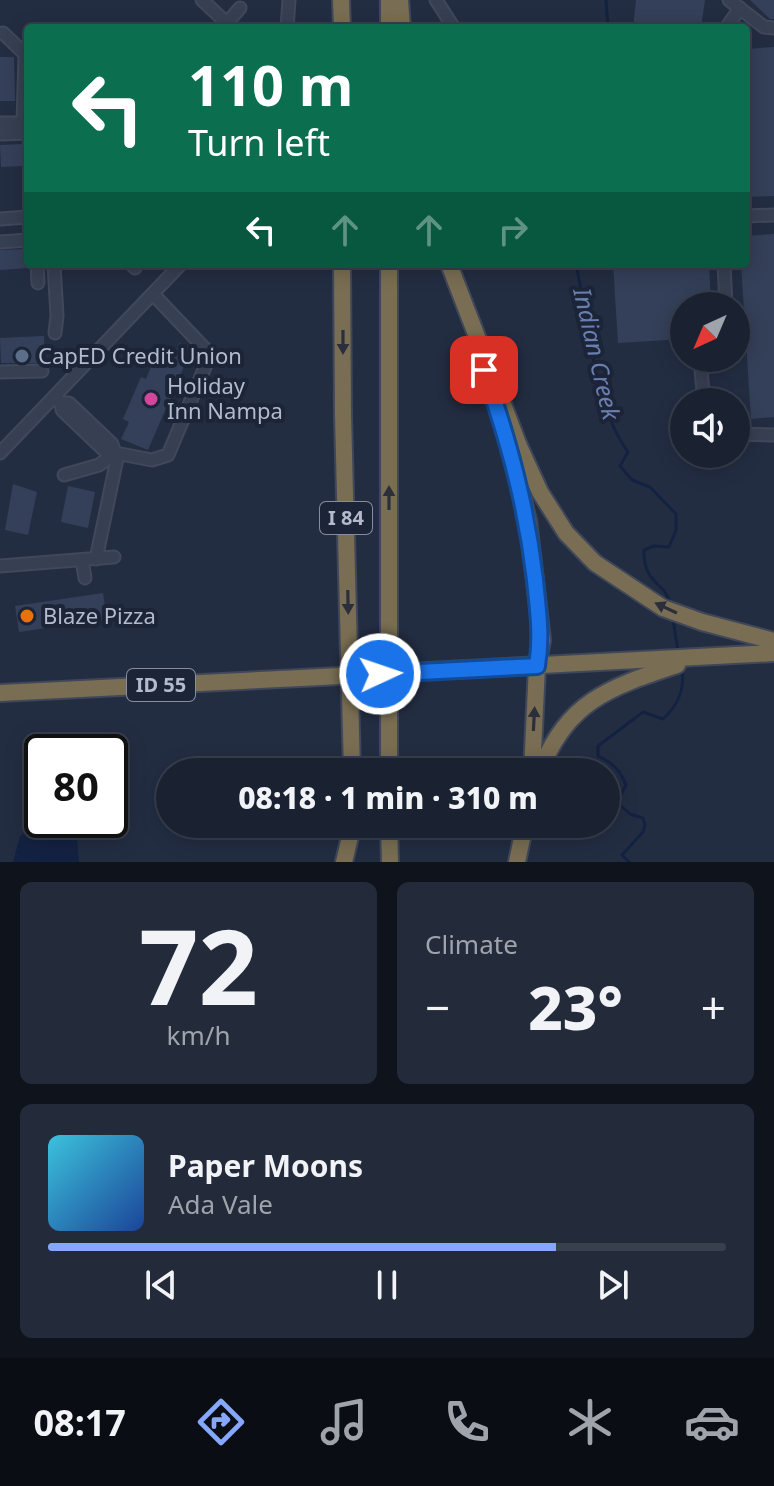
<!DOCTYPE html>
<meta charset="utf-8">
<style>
:root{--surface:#1a2232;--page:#232a3a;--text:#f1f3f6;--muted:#9fa4ac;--line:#383f4d;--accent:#86a7ff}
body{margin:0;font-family:"Noto Sans",sans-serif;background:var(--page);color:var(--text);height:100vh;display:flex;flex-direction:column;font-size:30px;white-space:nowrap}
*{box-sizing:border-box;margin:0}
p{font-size:26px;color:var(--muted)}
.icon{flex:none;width:44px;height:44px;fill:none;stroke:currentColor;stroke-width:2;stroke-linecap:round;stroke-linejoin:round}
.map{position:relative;height:862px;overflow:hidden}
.details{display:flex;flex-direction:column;gap:20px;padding:20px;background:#0e131c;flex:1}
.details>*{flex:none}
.hud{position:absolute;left:24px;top:24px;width:726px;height:244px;border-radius:8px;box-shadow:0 4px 20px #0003,0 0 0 2px var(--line);background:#0b6e4f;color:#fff;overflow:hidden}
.needle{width:52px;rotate:224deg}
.controls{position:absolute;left:670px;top:292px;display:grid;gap:16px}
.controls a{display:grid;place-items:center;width:80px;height:80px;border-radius:50%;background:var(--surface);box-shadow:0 4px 20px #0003,0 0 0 2px var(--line);font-size:40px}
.speed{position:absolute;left:24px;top:734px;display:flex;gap:16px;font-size:40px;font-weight:700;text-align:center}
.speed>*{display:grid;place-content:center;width:104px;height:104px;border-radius:50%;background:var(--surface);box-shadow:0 4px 20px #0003,0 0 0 2px var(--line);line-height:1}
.speed .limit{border:4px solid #111;border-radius:12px;background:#fff;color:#111}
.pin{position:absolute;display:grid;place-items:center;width:68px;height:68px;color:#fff;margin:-34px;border-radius:16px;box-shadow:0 4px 12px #0006}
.me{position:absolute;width:88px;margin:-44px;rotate:87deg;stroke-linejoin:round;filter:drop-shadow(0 0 6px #0008)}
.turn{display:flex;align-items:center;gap:28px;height:168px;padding:0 32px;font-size:36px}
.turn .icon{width:104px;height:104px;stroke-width:2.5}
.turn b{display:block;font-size:56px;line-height:68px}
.lanes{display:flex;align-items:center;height:76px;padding:0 32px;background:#0003;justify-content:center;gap:40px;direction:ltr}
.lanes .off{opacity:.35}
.big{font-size:60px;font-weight:800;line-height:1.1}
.details .tile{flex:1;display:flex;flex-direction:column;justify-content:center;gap:12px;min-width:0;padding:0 28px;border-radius:12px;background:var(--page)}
.details .dial{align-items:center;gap:0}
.dial b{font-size:104px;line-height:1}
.song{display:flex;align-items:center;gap:24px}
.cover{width:96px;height:96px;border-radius:12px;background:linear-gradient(135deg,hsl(190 70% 55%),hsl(220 70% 35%))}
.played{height:8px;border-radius:4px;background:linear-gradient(90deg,var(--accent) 75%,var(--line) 75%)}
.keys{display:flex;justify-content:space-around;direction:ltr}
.heat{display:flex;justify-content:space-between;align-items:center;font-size:44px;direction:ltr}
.details .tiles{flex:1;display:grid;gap:20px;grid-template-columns:1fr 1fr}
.tile:last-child{grid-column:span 2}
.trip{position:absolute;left:156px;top:758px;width:464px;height:80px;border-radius:40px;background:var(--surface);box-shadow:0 4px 20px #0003,0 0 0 2px var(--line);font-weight:800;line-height:80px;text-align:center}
.menu{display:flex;height:128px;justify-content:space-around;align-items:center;background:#0a0e14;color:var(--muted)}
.menu .icon{width:56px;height:56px}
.menu .selected{color:var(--accent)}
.menu b{font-size:36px;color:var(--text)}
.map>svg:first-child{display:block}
.water{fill:#142242}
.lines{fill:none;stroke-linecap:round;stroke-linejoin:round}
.stream{stroke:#142242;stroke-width:3}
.building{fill:#344059}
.minor-casing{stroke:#41485b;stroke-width:15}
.highway-casing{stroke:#3f4759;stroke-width:20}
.minor{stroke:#373f52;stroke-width:11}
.highway{stroke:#796e53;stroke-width:16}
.highway-bridge-casing{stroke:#3f4759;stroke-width:20;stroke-linecap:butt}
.highway-bridge{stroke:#796e53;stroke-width:16}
.oneway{fill:#2a2f3b}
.route-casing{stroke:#114b97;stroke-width:20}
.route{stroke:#1a73e8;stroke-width:14}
.service-dot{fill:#5c6f8a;stroke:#1c2437;stroke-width:3}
.hotel-dot{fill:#d1479c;stroke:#1c2437;stroke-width:3}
.food-dot{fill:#e8710a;stroke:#1c2437;stroke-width:3}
.labels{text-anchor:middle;stroke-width:8;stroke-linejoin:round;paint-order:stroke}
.shield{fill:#1c2437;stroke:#868d9f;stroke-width:2}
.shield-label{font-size:20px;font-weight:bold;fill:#b4bacc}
.poi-label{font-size:22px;fill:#b4bacc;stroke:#1c2437;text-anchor:start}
.water-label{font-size:24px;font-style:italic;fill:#6a7faf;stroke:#1c2437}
</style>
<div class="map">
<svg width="774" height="862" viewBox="0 0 774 862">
<rect width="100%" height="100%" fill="#232d42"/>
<polygon class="water" points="54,824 66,828 77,838 79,862 13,862 20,836 33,828"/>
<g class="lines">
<g class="stream">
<polyline points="606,0 608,28"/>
<path d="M 576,264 C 588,320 594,406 628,452 L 620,466 L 632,480 L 650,487 L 676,514 L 676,530 L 669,547 L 654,546 L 644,550 C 643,585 666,582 670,604"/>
<polyline points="673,619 678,651"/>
<path d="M 629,862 L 622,855 L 643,832 L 645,825 L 643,818 L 630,814 L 620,805 L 620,796 L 626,785 C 620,770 613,763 598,756 L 598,746 L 643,712 L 663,719 C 678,705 685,690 682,670"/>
</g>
</g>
<g class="building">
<polygon points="636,0 705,0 701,28 633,28"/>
<polygon points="750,0 774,0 774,19 770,19"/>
<polygon points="774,47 774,196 746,197 746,49"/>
<polygon points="0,57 14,57 15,101 0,101"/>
<polygon points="25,144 24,166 1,167 0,145"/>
<polygon points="774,234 774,417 751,419 741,264 746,264 746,236"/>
<polygon points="26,249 28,268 0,270 0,250"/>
<polygon points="613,264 709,264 711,306 684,306 684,339 618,343"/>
<polygon points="44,336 45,363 1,363 0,338"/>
<polygon points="179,343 192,348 148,450 121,439 129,422 123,419 141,377 146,379 156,354 172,360"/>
<polygon points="13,484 37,492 28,535 5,530"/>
<polygon points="68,486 95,492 88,528 61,522"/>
<polygon points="103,593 107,619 19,632 15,606"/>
</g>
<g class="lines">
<g class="minor-casing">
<g id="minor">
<polyline points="202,0 232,28"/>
<polyline points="436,0 454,28"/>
<polyline points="729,0 764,27 774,28"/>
<polyline points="227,23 240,8"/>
<polyline points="287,28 289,0"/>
<polyline points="726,28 740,8"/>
<polyline points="3,33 28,57"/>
<polyline points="0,123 27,123"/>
<polyline points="23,123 25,54"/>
<polyline points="2,134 28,133"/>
<polyline points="746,216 774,215"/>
<polyline points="0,219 28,217"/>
<polyline points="0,242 28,240"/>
<polyline points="37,264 38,283"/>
<polyline points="54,264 57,316 55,333"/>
<polyline points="131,264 135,268"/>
<polyline points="724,264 726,306"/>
<polyline points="0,372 42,371"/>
<polyline points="54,397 61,403 62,410 105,451 152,460 168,455 208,360 209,353 153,294"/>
<polyline points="704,402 701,370 703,360 706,358"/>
<polyline points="61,403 69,403 112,444 115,453"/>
<polyline points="736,434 774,435"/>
<polyline points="0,453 181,264"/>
<polyline points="64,475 99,465 115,453"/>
<polyline points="96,559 118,454"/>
<polyline points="82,560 85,578"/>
<polyline points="0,566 114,557"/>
</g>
</g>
<g class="highway-casing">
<g id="highway">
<polyline points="341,0 342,28"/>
<polyline points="389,0 389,28"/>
<polyline points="400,0 402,28"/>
<polyline points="342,264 343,415 352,772"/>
<polyline points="389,264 389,772"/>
<polyline points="449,264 519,446 540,492 566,533 595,563 663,608 702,622 774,641"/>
<polyline points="509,444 528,521 542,640 537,666 532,772"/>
<polyline points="409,672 774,653"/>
<polyline points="0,693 321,677"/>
<path d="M 540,772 C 566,701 611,687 677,665"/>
<polyline points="389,824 390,862"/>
<polyline points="344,862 353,824"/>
<polyline points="517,862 525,824"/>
</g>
</g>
<use href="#minor" class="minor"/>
<use href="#highway" class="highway"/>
<g class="highway-bridge-casing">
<polyline id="highway-bridge" points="321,677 409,672"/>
</g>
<use href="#highway-bridge" class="highway-bridge"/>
</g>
<defs><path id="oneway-solid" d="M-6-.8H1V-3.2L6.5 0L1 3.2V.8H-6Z" transform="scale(2)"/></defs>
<g class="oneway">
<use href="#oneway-solid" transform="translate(343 342) rotate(90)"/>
<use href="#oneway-solid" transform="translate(389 498) rotate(-90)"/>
<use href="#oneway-solid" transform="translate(348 602) rotate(89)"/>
<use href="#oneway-solid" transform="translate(666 608) rotate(-155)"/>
<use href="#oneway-solid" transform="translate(534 719) rotate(-87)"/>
</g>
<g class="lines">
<g class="route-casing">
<path id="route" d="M 380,674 L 537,666 C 542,637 538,610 535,580 C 526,504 509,442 484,370"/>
</g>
<use href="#route" class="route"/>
</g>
<circle class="service-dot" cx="22" cy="356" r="8"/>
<circle class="hotel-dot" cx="151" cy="399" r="8"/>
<circle class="food-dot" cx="27" cy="616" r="8"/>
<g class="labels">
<g class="shield">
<rect x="320" y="502" width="52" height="32" rx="6"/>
<rect x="127" y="669" width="68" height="32" rx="6"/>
</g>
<g class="shield-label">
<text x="346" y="525">I 84</text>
<text x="161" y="692">ID 55</text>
</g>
<g class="poi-label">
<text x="38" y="364">CapED Credit Union</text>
<text x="167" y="394">Holiday<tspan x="167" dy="25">Inn Nampa</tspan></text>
<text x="43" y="624">Blaze Pizza</text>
</g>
<g class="water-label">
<text transform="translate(596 354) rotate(77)" y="8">Indian Creek</text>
</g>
</g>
</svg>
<div class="controls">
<a><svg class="needle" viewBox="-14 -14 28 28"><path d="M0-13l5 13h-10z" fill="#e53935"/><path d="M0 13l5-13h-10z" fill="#9fa4ac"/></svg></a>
<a><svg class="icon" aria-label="sound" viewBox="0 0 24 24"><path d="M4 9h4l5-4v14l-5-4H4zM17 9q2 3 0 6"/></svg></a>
</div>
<div class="speed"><div class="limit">80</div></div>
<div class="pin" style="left:484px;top:370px;background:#d93025"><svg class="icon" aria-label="arrive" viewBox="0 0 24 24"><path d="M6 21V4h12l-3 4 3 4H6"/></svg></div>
<svg class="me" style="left:380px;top:674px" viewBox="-20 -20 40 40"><circle r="17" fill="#1a73e8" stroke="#fff" stroke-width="3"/><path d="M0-11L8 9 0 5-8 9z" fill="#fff"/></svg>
<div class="trip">08:18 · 1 min · 310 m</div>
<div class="hud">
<div class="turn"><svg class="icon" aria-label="left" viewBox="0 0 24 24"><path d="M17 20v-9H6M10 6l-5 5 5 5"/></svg><div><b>110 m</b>Turn left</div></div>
<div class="lanes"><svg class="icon" aria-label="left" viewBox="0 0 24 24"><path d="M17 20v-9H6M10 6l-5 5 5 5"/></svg><svg class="icon off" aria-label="ahead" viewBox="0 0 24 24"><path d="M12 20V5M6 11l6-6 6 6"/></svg><svg class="icon off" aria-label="ahead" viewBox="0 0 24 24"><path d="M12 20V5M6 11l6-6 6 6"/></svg><svg class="icon off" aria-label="right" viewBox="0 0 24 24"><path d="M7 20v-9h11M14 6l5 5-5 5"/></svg></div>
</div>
</div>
<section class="details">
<div class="tiles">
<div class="tile dial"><b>72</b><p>km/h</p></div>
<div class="tile"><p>Climate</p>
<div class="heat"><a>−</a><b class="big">23°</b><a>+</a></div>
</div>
<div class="tile">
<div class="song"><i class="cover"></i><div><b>Paper Moons</b><p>Ada Vale</p></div></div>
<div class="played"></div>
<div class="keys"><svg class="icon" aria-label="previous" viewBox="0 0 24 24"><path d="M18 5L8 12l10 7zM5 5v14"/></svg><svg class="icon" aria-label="pause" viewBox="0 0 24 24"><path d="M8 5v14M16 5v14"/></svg><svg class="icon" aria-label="next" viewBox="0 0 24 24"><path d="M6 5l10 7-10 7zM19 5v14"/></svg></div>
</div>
</div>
</section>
<nav class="menu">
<b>08:17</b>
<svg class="icon selected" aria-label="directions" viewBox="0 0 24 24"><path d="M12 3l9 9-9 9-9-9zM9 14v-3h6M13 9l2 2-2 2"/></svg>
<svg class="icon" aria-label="music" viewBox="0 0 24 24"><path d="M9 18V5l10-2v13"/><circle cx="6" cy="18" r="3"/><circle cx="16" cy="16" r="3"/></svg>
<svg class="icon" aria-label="phone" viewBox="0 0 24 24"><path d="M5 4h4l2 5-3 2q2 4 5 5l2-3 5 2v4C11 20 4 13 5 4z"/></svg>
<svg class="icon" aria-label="climate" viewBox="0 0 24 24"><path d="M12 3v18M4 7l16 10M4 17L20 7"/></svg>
<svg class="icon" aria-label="car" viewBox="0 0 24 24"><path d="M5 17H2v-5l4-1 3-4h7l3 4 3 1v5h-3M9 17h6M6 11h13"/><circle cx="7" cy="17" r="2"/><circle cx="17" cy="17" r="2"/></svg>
</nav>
